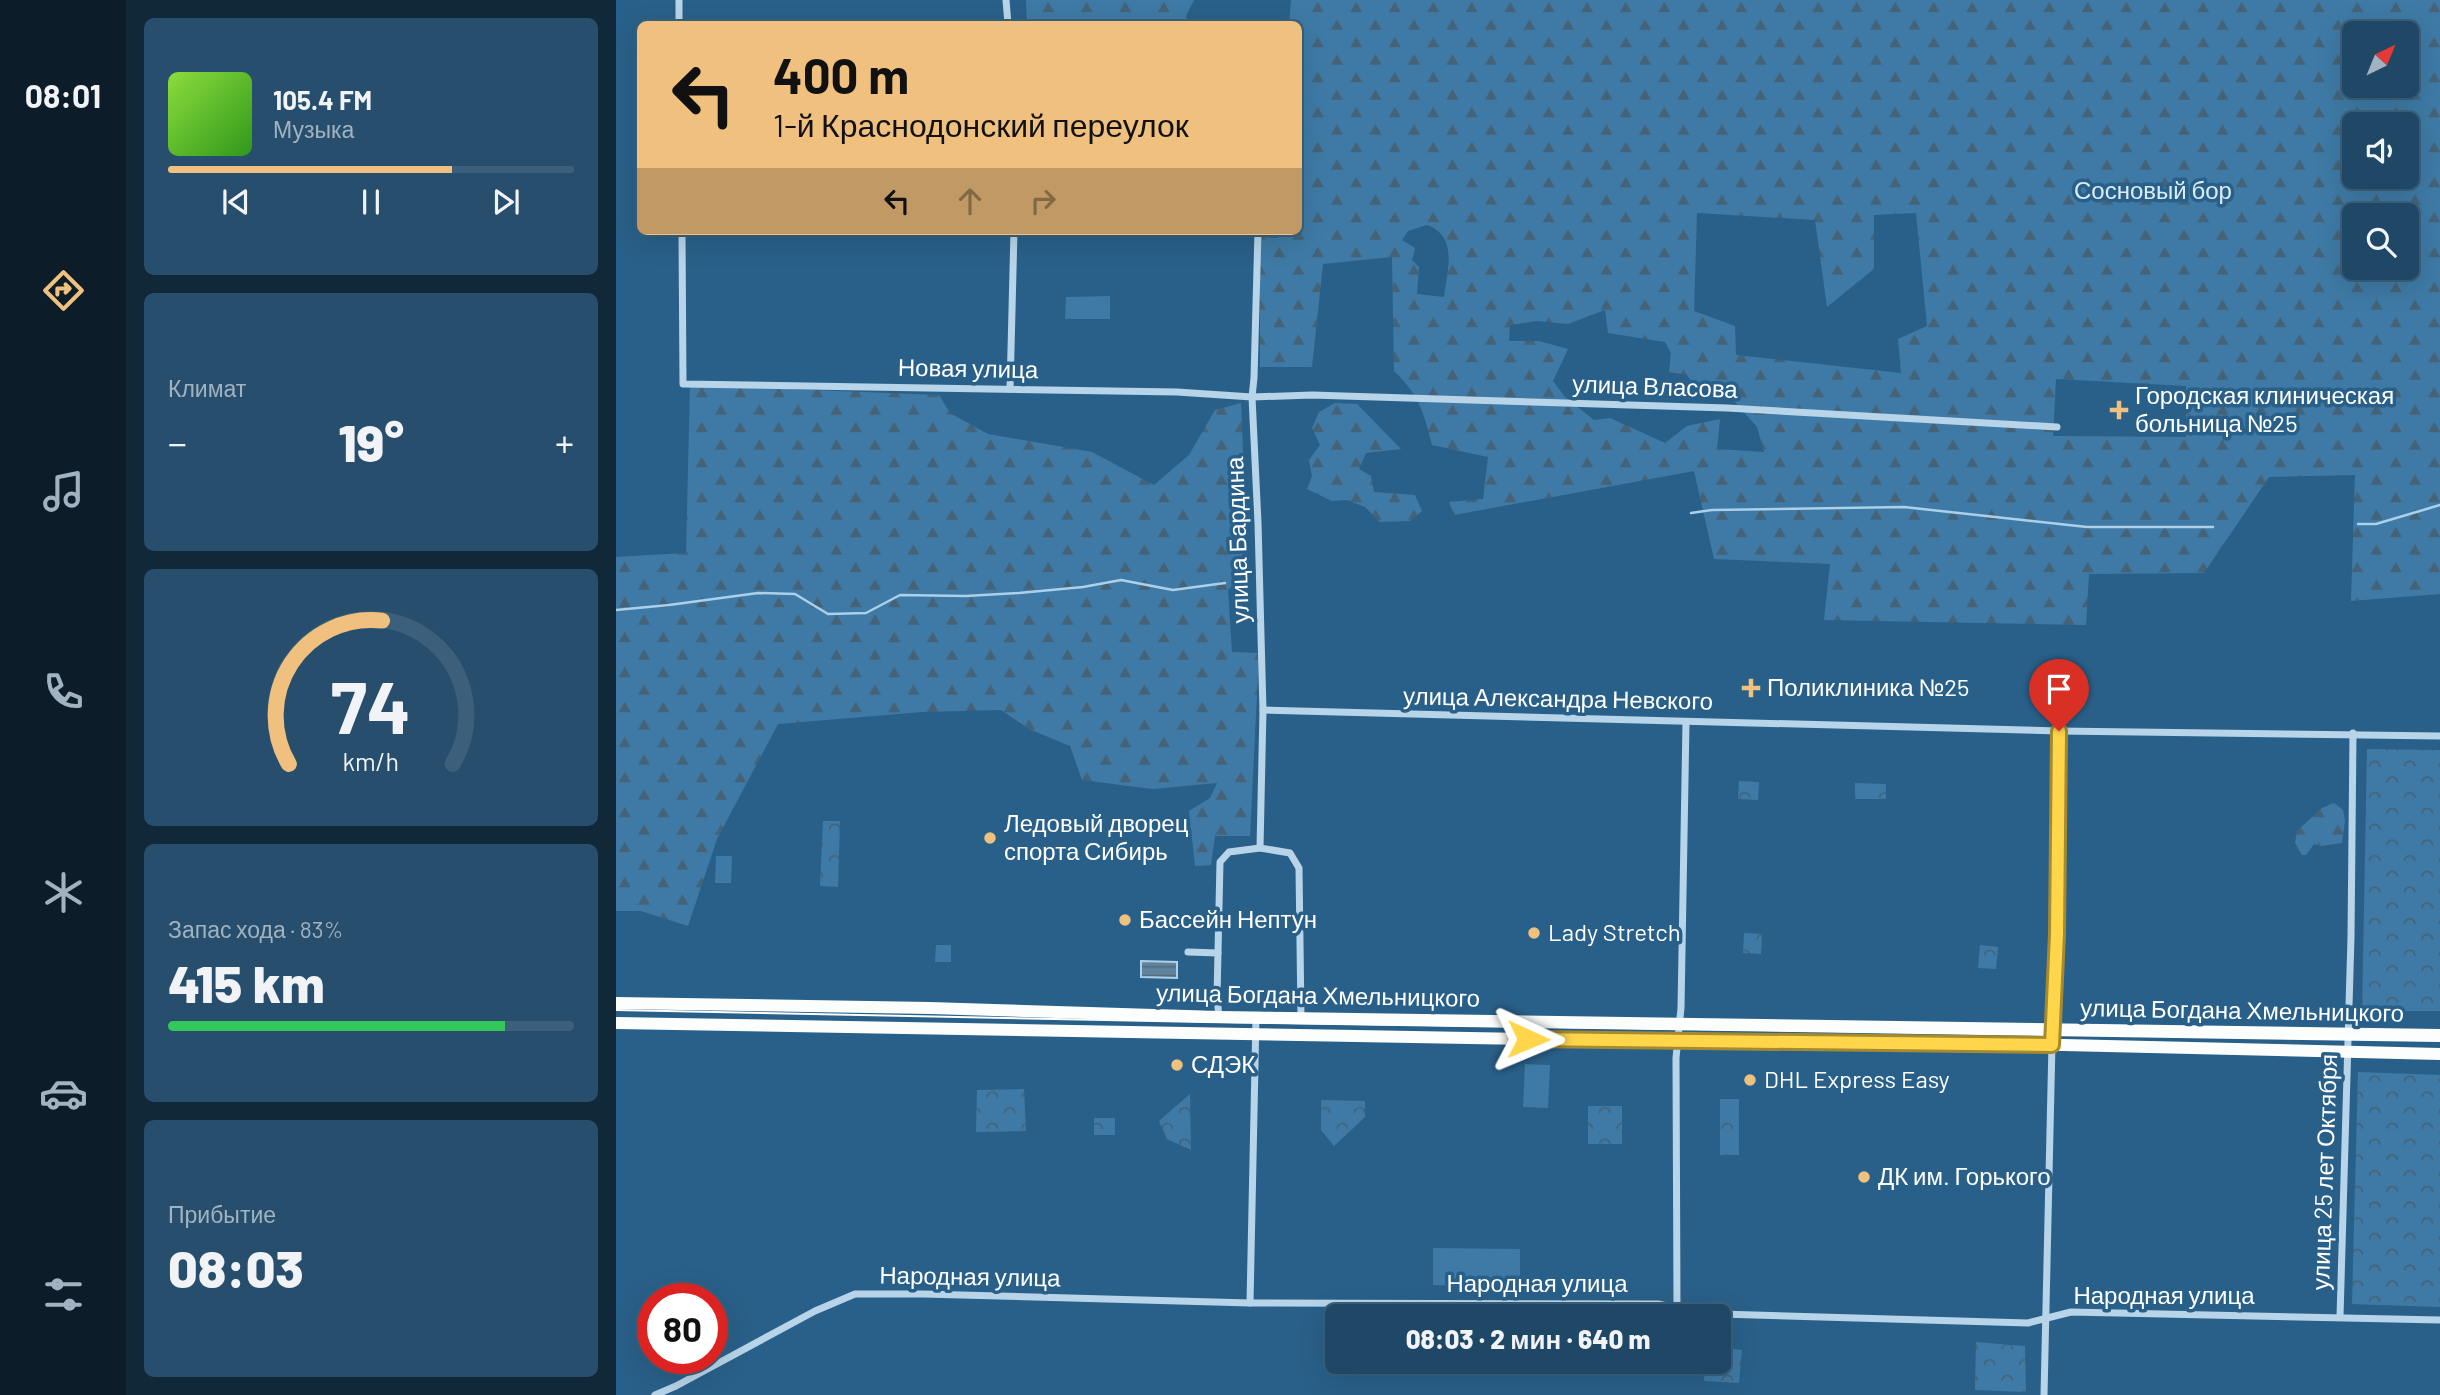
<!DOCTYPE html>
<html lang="ru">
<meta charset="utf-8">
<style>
:root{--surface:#1f4867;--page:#274f6d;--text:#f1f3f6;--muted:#a1b2c0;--line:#3c607b;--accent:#f0c07e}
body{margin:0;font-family:Barlow,sans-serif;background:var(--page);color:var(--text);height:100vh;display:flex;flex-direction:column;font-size:26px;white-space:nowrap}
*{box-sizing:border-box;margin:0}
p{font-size:23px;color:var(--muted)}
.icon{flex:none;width:38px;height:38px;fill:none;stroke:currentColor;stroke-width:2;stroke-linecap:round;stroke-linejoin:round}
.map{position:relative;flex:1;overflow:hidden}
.panel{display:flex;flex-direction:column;gap:18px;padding:18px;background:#112839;width:490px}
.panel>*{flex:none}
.banner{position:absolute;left:21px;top:21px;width:665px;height:214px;border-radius:10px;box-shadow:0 7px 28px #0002,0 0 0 2px var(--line);background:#f0c07e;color:#111;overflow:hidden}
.needle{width:46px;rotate:43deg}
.tools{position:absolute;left:1726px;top:21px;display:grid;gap:14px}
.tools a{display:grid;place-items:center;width:77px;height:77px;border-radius:10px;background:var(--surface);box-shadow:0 7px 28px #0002,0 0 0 2px var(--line);font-size:35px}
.speed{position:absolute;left:21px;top:1283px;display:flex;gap:14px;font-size:35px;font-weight:700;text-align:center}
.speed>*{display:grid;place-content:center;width:91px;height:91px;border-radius:50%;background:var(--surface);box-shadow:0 7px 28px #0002,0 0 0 2px var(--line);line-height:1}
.speed .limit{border:10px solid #d22;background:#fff;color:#111}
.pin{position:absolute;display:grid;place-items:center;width:60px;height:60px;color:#fff;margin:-72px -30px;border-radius:50% 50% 50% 0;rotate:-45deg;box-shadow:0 0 7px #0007}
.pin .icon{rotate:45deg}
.me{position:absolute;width:77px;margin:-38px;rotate:91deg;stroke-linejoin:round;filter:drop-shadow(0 0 5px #0008)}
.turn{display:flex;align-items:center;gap:24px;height:147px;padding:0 21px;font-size:32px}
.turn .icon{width:91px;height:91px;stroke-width:2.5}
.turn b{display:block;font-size:49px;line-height:60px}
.lanes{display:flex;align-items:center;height:66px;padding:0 21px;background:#0003;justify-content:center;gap:35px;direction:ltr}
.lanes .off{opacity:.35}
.big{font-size:52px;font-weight:800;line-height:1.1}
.panel .widget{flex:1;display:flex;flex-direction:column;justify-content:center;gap:10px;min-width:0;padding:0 24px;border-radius:10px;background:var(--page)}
.panel .dial{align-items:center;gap:0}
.dial svg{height:182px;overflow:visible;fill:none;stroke:var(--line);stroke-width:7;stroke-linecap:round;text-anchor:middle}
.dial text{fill:var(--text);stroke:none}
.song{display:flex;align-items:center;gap:21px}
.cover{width:84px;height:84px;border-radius:10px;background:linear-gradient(135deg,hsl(90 70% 55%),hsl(110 70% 35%))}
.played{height:7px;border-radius:4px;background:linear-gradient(90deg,var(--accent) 70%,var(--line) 70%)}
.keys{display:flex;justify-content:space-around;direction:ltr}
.heat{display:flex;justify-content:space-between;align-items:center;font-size:38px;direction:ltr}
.charge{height:10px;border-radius:5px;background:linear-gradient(90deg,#34c759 83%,var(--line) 0)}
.trip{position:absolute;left:709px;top:1304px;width:406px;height:70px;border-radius:10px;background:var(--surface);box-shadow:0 7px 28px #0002,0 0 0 2px var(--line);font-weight:800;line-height:70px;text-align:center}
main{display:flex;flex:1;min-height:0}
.tabs{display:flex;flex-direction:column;width:126px;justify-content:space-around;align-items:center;background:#0c1d29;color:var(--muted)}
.tabs .icon{width:49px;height:49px}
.tabs .selected{color:var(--accent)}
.tabs b{font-size:32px;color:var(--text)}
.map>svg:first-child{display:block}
.grass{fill:url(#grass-tufts)}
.forest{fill:url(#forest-firs);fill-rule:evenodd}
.park{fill:url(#park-crowns)}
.garden{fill:#3e7aa5}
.water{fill:url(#water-rules);stroke:#acd0e9;stroke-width:2}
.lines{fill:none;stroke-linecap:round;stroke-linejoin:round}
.stream{stroke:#acd0e9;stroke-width:2.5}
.minor{stroke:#b7d4e9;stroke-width:7}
.trunk{stroke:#fcfefe;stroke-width:12}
.tram{stroke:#fff;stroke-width:2}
.route-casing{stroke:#a68a30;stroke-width:18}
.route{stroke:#ffd54a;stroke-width:12}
.poi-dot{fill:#f0c07e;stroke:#296089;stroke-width:2.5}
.labels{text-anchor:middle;stroke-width:7;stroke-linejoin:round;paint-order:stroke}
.park-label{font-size:24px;fill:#dbebf7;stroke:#296089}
.street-label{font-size:24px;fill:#fff;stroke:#296089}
.poi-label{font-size:24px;fill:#fff;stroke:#296089;text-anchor:start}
</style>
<main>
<nav class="tabs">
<b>08:01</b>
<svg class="icon selected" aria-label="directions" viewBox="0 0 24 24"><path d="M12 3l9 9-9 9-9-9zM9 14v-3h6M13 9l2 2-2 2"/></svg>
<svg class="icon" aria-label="music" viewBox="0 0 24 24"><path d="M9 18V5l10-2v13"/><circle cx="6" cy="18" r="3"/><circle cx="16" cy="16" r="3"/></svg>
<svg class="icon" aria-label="phone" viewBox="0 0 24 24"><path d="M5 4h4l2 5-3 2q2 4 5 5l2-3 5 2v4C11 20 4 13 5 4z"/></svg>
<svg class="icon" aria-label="climate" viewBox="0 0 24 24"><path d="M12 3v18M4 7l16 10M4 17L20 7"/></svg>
<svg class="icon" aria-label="car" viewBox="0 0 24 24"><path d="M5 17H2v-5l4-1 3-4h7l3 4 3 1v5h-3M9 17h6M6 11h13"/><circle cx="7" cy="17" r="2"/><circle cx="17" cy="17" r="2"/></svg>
<svg class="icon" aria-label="filters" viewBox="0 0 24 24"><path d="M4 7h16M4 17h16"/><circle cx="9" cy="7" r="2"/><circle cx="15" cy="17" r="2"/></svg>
</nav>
<section class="panel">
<div class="widget">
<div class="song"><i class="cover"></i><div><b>105.4 FM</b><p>Музыка</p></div></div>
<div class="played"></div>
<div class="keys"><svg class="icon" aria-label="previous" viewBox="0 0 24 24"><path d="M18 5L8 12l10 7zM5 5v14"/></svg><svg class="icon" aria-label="pause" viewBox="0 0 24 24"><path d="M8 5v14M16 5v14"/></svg><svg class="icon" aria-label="next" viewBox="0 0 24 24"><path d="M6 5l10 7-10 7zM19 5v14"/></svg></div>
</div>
<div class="widget"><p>Климат</p>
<div class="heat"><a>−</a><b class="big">19°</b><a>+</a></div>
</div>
<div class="widget dial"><svg viewBox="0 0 100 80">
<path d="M14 69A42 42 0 1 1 86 69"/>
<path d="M14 69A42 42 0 0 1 55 6" stroke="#f0c07e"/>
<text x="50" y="56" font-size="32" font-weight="700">74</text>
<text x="50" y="72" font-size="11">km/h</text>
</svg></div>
<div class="widget"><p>Запас хода · 83%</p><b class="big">415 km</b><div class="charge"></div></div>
<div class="widget"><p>Прибытие</p><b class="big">08:03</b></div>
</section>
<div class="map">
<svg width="1824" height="1395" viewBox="0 0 1824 1395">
<defs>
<pattern id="grass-tufts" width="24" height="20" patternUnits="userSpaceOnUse" patternTransform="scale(1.75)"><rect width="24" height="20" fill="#3e7aa5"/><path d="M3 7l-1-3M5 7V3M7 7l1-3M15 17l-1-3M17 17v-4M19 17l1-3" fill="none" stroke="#456378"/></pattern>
<pattern id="forest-firs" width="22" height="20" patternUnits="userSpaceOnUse" patternTransform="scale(1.75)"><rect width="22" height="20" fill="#3e7aa5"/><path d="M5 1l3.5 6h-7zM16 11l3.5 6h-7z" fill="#456378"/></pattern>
<pattern id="park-crowns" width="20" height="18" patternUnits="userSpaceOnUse" patternTransform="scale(1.75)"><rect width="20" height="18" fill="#3e7aa5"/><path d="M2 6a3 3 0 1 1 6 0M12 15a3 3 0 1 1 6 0" fill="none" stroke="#456378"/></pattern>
<pattern id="water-rules" width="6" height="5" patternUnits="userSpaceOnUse" patternTransform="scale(1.75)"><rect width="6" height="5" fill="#5f849f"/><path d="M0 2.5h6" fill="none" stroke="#566b7a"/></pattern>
</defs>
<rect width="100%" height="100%" fill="#296089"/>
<polygon class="grass" points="320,945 335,945 335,962 319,962"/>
<g class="forest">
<polygon points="410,0 578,0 570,16 572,24 411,24"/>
<path d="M 675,0 L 1824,0 L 1824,594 L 1735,601 L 1739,475 L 1653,477 L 1588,573 L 1473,574 L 1470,625 L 1208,620 L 1214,564 L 1098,559 L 1078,471 L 838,515 L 833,502 L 867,499 L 872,457 L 816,445 C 807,411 804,396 778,371 L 776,257 L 707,264 L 696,367 L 644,367 L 644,237 L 661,238 L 662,231 L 682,231 L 682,24 L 673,24 ZM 1738,33 L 1790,33 L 1790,86 L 1738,86 ZM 1738,124 L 1790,124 L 1790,177 L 1738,177 ZM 1081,213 L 1199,220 L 1211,307 L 1258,269 L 1258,215 L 1300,213 L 1311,326 L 1282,339 L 1285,373 L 1120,355 L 1119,326 L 1078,311 ZM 1738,215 L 1790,215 L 1790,268 L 1738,268 ZM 811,225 C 843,236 831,272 828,297 L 801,294 L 803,267 L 796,260 L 799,248 L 786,240 L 792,231 ZM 989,310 L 992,333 L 1049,342 L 1055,353 L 1053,372 L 1071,375 L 1081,391 L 1104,385 L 1141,427 L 1148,452 L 1101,449 L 1104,419 L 1071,426 L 1049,443 L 994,418 L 978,420 L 949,397 L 937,381 L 952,349 L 923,341 L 893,341 L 894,325 L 921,321 L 952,324 ZM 1440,379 L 1570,386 L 1570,437 L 1437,436 Z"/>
<polygon points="74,385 323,395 334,413 372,434 476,452 538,485 573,455 599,410 625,403 632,570 612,590 616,652 643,653 634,836 599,836 595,865 579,866 573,811 594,798 601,783 536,789 466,780 454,746 413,729 385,710 306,712 162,724 101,839 72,926 25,911 0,911 0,557 70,553"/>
<polygon points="719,403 741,404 785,449 750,453 743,469 755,476 758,492 799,495 806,511 794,521 764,522 749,507 731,500 716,501 691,489 696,476 693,460 704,445 696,428 703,412"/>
<polygon points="1718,803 1727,810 1729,821 1726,843 1705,846 1698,844 1690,855 1686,855 1679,843 1681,831 1706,808"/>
</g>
<g class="park">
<polygon points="1751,749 1824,750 1824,1011 1746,1011"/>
<polygon points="1123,781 1143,782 1142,800 1122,799"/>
<polygon points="1239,783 1270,784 1270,799 1239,799"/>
<polygon points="207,821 224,821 222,887 204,886"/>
<polygon points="1128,933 1146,934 1145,954 1127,953"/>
<polygon points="1364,945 1382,947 1380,969 1362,968"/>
<polygon points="1742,1072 1824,1075 1824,1307 1736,1304"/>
<polygon points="408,1089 410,1131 360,1132 361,1090"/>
<polygon points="574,1094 575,1150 551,1139 543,1121"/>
<rect x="1104" y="1099" width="19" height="56"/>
<polygon points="705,1100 749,1101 749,1117 718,1146 705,1130"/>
<rect x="972" y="1106" width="34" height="38"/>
<rect x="478" y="1118" width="21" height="17"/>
<polygon points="1360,1342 1409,1346 1410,1392 1359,1390"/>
<polygon points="1103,1347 1126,1350 1123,1383 1088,1381 1089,1362 1102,1362"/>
</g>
<g class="garden">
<polygon points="494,296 494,319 449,319 450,297"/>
<polygon points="100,856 116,856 115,883 99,883"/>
<polygon points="909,1064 934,1065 932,1108 907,1107"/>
<polygon points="817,1248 904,1249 904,1287 817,1285"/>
</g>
<polygon class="water" points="525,961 561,962 561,978 525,977"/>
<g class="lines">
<g class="stream">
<polyline points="1075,513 1096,510 1288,507 1471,527 1597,527"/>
<polyline points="1742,524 1760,524 1824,505"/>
<polyline points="0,610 53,605 142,593 179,594 212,614 250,613 284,595 350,596 403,593 467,587 505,580 557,590 609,583"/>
</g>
<g class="minor">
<polyline points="63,0 63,24"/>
<polyline points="390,0 392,24"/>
<polyline points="66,231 67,384 561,392 636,397 696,395 1111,408 1441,427"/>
<polyline points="642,231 638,378 636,397 642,523 647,710 644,848 674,853 683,868 685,1017"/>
<polyline points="394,389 398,231"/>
<polyline points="647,710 1443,731 1824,736"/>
<polyline points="572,952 602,953"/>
<polyline points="603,1017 601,997 604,862 613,852 644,848"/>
<polyline points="1437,1031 1441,934 1443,731"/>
<polyline points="634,1303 640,1017"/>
<polyline points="1061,1307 1060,1058 1065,1008 1070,722"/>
<polyline points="1724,1317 1735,937 1737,733"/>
<polyline points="39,1395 60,1386 199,1311 239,1294 307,1294 634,1303 1042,1304 1082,1313 1104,1314 1412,1323 1455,1312 1824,1320"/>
<polyline points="1428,1395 1436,1043"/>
</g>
<g class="trunk">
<polyline points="0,1003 314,1008 603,1017 1824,1035"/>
<polyline points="0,1023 1076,1042 1448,1045 1824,1054"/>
</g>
<polyline class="tram" points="0,1010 589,1022 1824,1041"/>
</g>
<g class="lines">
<g class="route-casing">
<polyline id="route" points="912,1039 1436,1045 1441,934 1443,731"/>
</g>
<use href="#route" class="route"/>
</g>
<g class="poi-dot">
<path d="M1499.5 399.5h7v7h7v7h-7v7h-7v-7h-7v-7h7z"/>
<path d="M1131.5 677.5h7v7h7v7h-7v7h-7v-7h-7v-7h7z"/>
<circle cx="374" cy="838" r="7"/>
<circle cx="509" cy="920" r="7"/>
<circle cx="918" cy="933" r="7"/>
<circle cx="561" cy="1065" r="7"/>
<circle cx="1134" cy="1080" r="7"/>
<circle cx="1248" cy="1177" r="7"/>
</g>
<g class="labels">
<g class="park-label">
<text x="1537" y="199">Сосновый бор</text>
</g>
<g class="street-label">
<text transform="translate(352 369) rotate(1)" y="8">Новая улица</text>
<text transform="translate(1039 387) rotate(2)" y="8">улица Власова</text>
<text transform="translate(622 540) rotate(-92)" y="8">улица Бардина</text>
<text transform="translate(942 699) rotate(1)" y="8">улица Александра Невского</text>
<text transform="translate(702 996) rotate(1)" y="8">улица Богдана Хмельницкого</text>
<text transform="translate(1626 1011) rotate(1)" y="8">улица Богдана Хмельницкого</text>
<text transform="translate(1709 1172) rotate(-88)" y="8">улица 25 лет Октября</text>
<text transform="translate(354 1277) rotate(1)" y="8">Народная улица</text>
<text x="921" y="1292">Народная улица</text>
<text x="1548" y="1304">Народная улица</text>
</g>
<g class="poi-label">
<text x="1519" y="404">Городская клиническая<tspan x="1519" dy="28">больница №25</tspan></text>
<text x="1151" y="696">Поликлиника №25</text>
<text x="388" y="832">Ледовый дворец<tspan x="388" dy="28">спорта Сибирь</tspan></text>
<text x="523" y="928">Бассейн Нептун</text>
<text x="932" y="941">Lady Stretch</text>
<text x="575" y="1073">СДЭК</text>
<text x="1148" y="1088">DHL Express Easy</text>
<text x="1262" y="1185">ДК им. Горького</text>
</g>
</g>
</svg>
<div class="tools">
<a><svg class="needle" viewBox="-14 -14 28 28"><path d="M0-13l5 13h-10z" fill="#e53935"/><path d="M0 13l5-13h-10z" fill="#a1b2c0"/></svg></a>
<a><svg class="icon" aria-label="sound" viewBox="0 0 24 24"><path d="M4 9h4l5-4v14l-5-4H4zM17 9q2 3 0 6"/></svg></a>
<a><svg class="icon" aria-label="search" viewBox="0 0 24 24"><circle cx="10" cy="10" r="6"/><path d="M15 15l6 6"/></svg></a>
</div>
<div class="speed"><div class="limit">80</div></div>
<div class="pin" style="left:1443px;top:731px;background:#d93025"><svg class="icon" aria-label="arrive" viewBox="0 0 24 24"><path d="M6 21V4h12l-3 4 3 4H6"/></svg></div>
<svg class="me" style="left:912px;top:1039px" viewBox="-20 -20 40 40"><path d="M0-17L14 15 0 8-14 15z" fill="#ffd54a" stroke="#fff" stroke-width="4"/></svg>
<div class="trip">08:03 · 2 мин · 640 m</div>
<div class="banner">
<div class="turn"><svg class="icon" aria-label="left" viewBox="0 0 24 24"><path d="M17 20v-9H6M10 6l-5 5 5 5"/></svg><div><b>400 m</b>1-й Краснодонский переулок</div></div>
<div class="lanes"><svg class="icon" aria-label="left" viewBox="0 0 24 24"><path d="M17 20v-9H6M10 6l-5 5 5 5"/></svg><svg class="icon off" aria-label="ahead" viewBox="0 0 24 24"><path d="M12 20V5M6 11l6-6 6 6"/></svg><svg class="icon off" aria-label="right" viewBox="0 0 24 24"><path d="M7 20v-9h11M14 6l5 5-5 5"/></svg></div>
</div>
</div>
</main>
